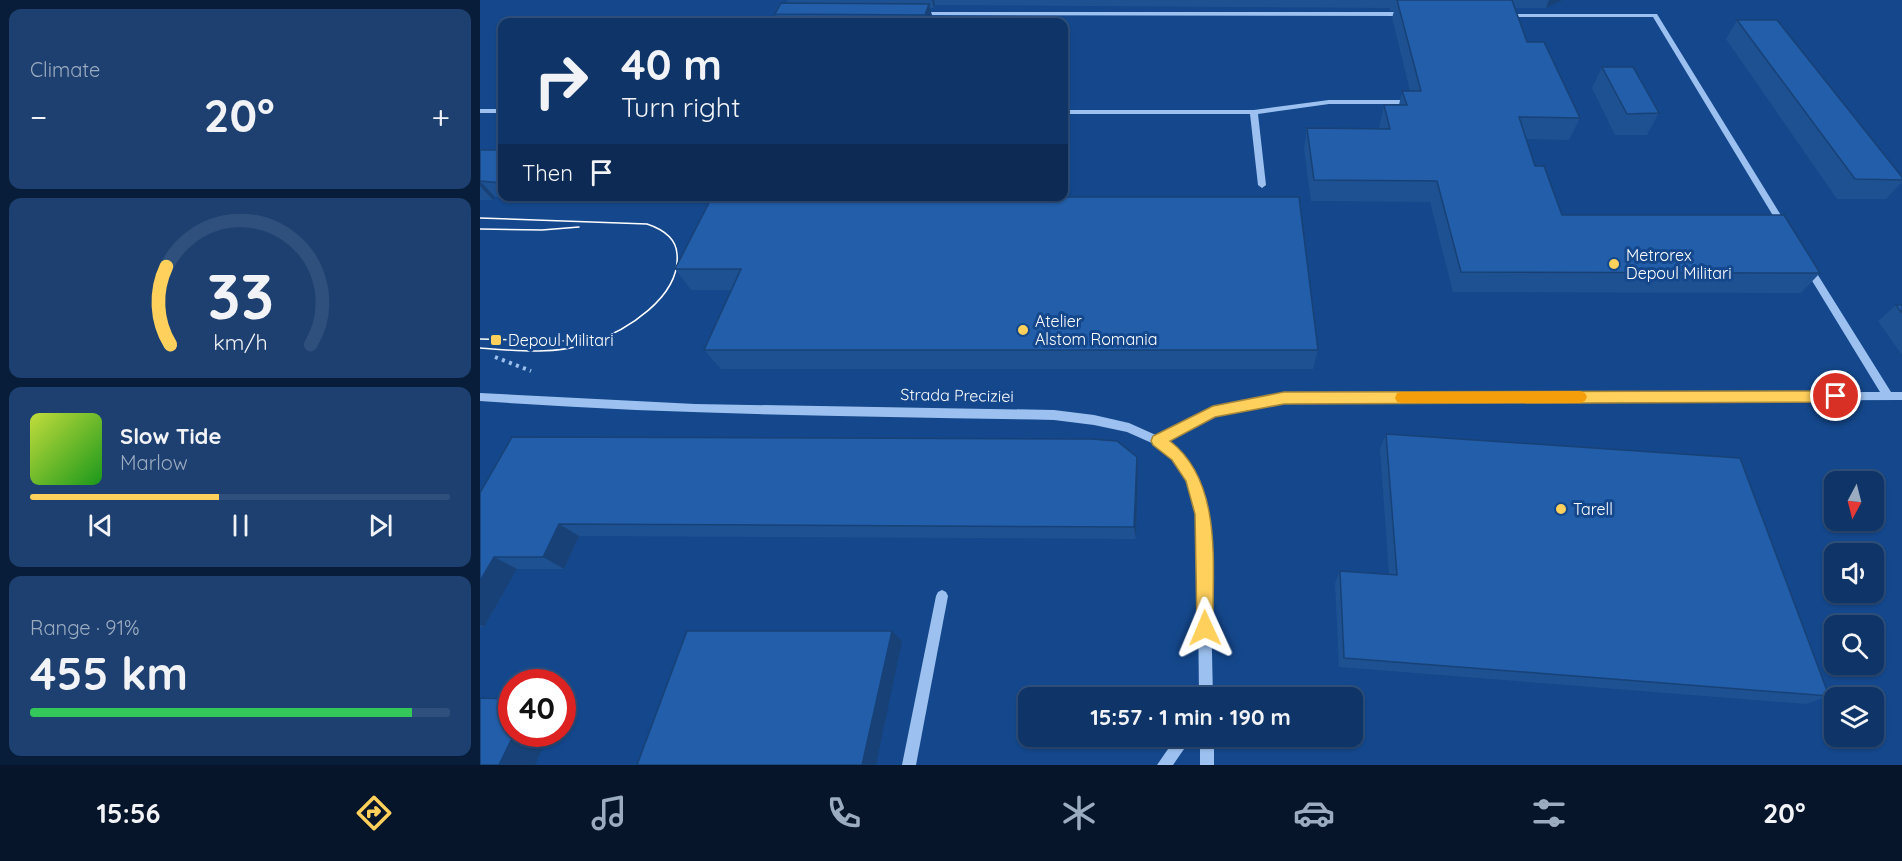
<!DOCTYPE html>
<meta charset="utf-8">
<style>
:root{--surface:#0f3568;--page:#1d4071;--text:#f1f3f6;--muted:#9babc0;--line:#2f507c;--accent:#ffd05b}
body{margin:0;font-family:Quicksand,sans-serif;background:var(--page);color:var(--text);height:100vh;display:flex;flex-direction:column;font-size:22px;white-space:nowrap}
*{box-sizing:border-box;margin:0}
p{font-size:20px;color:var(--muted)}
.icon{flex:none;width:33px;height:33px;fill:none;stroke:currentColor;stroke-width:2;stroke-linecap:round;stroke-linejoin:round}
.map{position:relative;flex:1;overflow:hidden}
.drawer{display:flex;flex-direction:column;gap:9px;padding:9px;background:#081d39;width:480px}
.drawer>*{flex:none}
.guide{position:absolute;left:18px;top:18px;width:570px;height:183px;border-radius:12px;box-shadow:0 2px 4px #0004,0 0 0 2px var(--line);background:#0f3568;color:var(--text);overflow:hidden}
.needle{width:39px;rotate:187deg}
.fabs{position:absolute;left:1344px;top:471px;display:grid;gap:12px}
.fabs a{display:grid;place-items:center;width:60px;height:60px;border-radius:12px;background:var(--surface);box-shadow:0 2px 4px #0004,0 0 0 2px var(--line);font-size:30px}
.speed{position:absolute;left:18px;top:669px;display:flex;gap:12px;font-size:30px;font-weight:700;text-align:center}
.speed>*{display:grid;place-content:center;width:78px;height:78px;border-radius:50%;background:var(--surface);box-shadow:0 2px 4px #0004,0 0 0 2px var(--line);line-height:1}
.speed .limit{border:9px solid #d22;background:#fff;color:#111}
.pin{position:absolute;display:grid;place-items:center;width:51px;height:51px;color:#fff;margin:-26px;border:3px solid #fff;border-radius:50%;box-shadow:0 2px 6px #0007}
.me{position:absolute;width:66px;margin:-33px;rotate:359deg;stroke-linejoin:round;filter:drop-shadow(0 0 4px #0008)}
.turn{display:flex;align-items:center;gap:21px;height:126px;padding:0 24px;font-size:27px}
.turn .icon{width:78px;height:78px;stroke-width:2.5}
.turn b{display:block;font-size:42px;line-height:51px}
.then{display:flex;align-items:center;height:57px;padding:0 24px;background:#0003;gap:12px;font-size:22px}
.big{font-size:45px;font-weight:700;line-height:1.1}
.drawer .widget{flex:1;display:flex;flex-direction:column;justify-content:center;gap:9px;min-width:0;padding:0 21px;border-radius:12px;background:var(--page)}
.drawer .dial{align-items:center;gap:0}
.dial svg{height:156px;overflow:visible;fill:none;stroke:var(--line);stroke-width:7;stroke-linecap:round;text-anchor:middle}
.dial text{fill:var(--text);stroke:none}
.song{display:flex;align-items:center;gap:18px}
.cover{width:72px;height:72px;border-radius:9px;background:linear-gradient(135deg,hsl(70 70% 55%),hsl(120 70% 35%))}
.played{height:6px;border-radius:3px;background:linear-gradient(90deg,var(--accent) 45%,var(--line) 45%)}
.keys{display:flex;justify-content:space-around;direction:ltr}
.heat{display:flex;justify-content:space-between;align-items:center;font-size:33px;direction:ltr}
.charge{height:9px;border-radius:4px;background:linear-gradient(90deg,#34c759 91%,var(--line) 0)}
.trip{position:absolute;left:538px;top:687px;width:345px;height:60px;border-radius:12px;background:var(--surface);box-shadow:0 2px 4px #0004,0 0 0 2px var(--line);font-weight:700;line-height:60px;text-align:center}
.dock{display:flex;height:96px;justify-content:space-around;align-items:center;background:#06152a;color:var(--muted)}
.dock .icon{width:42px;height:42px}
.dock .selected{color:var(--accent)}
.dock b{font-size:27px;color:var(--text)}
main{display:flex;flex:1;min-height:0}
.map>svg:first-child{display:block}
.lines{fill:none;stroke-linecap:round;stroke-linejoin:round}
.path{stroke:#9cc1f0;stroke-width:4;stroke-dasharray:3 4.5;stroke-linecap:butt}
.minor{fill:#9cc1f0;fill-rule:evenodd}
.tram{stroke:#fff;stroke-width:1.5}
.wall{fill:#1d5192}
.shaded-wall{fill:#184277}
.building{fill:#225eaa;stroke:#184277;stroke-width:1.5}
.route{fill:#ffd05b;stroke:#a6873b;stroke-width:1.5}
.slow{fill:#f59e0b}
.poi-dot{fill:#ffd05b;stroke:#14478b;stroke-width:2}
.labels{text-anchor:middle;stroke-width:6;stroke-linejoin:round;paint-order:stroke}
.poi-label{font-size:16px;fill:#fff;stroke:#14478b;text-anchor:start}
.street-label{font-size:16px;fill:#fff;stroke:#14478b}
</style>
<main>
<section class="drawer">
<div class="widget"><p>Climate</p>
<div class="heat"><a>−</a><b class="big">20°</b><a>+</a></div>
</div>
<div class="widget dial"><svg viewBox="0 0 100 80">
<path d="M14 69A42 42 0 1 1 86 69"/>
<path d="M14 69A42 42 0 0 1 12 29" stroke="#ffd05b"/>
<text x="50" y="56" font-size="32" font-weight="700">33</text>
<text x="50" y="72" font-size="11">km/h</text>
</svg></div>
<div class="widget">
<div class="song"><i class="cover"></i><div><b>Slow Tide</b><p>Marlow</p></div></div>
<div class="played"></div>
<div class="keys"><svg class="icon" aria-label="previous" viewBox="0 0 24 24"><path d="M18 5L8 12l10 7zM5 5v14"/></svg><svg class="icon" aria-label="pause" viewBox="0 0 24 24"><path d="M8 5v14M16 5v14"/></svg><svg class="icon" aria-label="next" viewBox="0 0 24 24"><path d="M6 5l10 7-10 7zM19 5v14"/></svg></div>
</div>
<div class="widget"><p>Range · 91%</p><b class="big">455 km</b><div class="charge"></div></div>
</section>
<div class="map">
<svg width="1422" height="765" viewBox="0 0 1422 765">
<rect width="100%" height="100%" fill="#14478b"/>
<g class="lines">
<polyline class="path" points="15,357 51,371"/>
<g class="minor">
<polygon points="435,12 925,12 928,14 925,16 437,15 435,14"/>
<polygon points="1023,14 1177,14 1307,225 1309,227 1307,229 1301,229 1173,17 1025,17 1023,16"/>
<polygon points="849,100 921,100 925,102 921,104 849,104 778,114 786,185 782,188 778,185 770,114 584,114 584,110 774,110"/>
<rect x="0" y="109" width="22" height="4"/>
<path d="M 1328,263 L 1331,264 L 1411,392 L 1422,392 L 1422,400 L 804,402 L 735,416 L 687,442 L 701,453 L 716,474 L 729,514 L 733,698 L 719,698 L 717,514 L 707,480 L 693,459 L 674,444 L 647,432 L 614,425 L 574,420 C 382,416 191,415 0,401 L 0,393 L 215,404 L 574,410 L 614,415 L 649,423 L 678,436 L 733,407 L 804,394 L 1400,392 L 1323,266 Z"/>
<polygon points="462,590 466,592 468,596 436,765 422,765 456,596 458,592"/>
<polygon points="697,736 713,736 693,765 677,765"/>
<rect x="720" y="736" width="14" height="29"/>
</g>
<g class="tram">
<path d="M 0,218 L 167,224 C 182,229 196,237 197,254 C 201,297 146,331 110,343 C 74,355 37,351 0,348"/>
<polyline points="0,229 62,230 99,227"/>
<polyline points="0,339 90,341"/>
</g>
</g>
<g class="wall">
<polygon points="307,0 1083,0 1066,8 1035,8 1047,42 1100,118 1089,140 1046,139 1055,166 1082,215 1340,273 1321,293 973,292 950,202 831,201 824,149 827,128 899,128 904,105 919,105 922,91 930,91 912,18 914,11 910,11 910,8 455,5 454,8 450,8 452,16 450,22 298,22 295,14 308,4"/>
<polygon points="1257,20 1422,177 1422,182 1406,199 1357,199 1246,39"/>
<polygon points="1122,67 1179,113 1167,135 1135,135 1112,88"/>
<polygon points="0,150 22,150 22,196 51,196 48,200 15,197 13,200 0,200"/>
<polygon points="232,197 838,350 833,369 241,369 224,350 252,290 211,290 195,269"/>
<polygon points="1416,305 1422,305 1422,355 1398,321"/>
<polygon points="906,434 1349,696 1326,704 859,667 855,583 860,571 909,575 900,449"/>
<polygon points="658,471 656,539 99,536 84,569 37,569 4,627 0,627 0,493"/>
</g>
<g class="shaded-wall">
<polygon points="452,0 454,0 455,5 454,8"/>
<polygon points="1069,0 1083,0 1066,8"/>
<polygon points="449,4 452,16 450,22 448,22 445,15"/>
<polygon points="0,181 15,197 13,200 0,186"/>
<polygon points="44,196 51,196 48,200"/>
<polygon points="657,457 658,471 656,539 654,527"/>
<polygon points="79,524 99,536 84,569 63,557"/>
<polygon points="14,557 37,569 4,627 0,625 0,581"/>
<polygon points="412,631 422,641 396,765 382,765"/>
<polygon points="34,734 69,734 55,765 19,765"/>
</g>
<g class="building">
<polygon points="917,0 1032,0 1047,42 1064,42 1100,118 1039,117 1055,166 1064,166 1082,215 1304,215 1340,273 981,272 957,181 834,180 827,128 910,129 904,105 927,105 922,91 941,91"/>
<polygon points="301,3 449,4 445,15 295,14"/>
<polygon points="1257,20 1297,20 1422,177 1422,180 1375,179"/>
<polygon points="1122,67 1153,67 1179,113 1147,114"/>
<polygon points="0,150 22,150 22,183 0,181"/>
<polygon points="232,197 819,197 838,350 224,350 261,269 195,269"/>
<polygon points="1416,305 1422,305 1422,313"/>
<polygon points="906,434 1260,458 1349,696 864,658 860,571 917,575"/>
<polygon points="32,437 611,439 637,441 657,457 654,527 79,524 63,557 14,557 0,581 0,493"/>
<polygon points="207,631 412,631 382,765 157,765"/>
<polygon points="0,698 32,699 32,734 34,734 19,765 0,765"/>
</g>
<path class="route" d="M 1356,391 L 1361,392 L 1363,396 L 1361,401 L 1356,402 L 804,404 L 735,417 L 690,441 C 744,483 732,567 733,628 L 731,634 L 725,637 L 719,634 L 717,628 L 715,514 L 706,481 L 692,460 L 673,445 L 671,441 L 673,436 L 733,406 L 804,392 Z"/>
<polygon class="slow" points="1100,391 1105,393 1107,397 1105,401 1100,403 922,403 917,402 915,398 917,393 922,392"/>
<g class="poi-dot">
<circle cx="1134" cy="264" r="6"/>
<circle cx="543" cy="330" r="6"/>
<rect x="10" y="334" width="12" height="12" rx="3"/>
<circle cx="1081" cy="509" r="6"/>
</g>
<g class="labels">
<g class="poi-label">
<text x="1146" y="261">Metrorex<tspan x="1146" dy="18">Depoul Militari</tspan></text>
<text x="555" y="327">Atelier<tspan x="555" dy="18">Alstom Romania</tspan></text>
<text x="28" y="346">Depoul Militari</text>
<text x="1093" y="515">Tarell</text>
</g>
<g class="street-label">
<text transform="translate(477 395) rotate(1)" y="6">Strada Preciziei</text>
</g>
</g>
</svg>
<div class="fabs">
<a><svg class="needle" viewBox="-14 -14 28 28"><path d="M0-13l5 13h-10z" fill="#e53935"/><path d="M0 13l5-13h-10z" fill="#9babc0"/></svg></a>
<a><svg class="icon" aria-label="sound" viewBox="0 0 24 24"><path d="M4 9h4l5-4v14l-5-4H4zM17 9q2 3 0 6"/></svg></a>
<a><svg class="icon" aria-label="search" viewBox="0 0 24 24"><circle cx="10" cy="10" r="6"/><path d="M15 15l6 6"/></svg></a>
<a><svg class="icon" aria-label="layers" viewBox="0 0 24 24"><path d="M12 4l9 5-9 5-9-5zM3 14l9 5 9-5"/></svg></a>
</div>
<div class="speed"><div class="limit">40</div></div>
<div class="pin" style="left:1356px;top:396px;background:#d93025"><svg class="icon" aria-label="arrive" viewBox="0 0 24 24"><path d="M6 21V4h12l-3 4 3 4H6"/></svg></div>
<svg class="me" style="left:725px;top:628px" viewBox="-20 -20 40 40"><path d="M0-17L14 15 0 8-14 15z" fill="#ffd05b" stroke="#fff" stroke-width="4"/></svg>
<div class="trip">15:57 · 1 min · 190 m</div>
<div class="guide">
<div class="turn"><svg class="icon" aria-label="right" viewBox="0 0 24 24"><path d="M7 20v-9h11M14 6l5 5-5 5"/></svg><div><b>40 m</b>Turn right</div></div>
<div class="then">Then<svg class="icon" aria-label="arrive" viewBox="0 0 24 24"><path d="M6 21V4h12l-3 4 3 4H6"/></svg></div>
</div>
</div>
</main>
<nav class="dock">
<b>15:56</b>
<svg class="icon selected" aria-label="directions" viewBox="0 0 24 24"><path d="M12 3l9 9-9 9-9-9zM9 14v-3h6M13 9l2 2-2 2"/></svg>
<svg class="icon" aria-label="music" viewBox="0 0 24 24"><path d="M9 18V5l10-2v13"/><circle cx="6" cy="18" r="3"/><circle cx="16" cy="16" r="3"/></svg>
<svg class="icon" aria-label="phone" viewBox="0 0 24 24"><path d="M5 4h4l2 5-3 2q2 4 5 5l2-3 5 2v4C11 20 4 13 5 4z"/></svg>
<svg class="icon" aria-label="climate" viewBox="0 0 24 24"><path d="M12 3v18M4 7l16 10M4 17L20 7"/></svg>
<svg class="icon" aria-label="car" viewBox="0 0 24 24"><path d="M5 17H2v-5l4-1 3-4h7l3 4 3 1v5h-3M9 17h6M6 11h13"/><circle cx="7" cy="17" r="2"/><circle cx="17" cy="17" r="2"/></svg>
<svg class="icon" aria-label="filters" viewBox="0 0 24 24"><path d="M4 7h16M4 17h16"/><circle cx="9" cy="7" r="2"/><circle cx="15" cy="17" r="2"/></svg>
<b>20°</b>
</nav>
